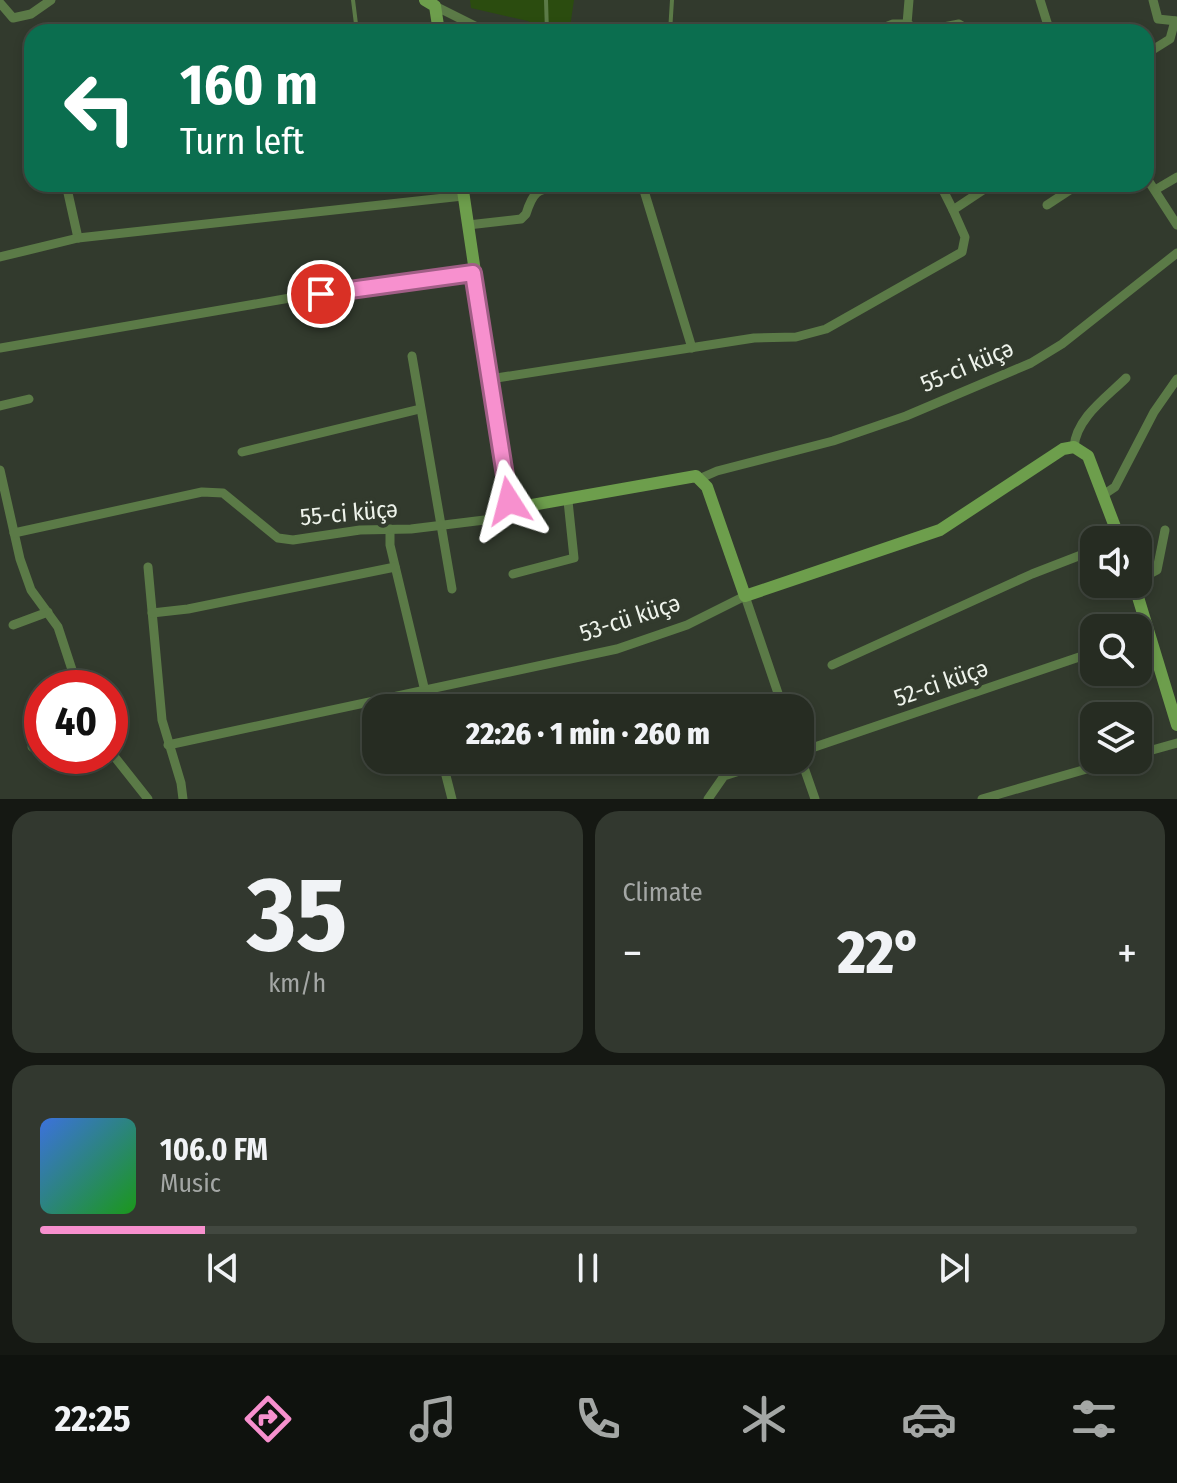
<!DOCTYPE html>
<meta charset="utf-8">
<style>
:root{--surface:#262c22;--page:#32382f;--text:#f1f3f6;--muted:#a4a7a5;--line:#424840;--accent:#f790ce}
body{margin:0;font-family:"Fira Sans Condensed",sans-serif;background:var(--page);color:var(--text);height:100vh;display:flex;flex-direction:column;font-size:30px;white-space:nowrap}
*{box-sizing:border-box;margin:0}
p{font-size:26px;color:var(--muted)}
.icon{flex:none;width:44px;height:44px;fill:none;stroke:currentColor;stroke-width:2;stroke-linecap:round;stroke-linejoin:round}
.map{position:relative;height:799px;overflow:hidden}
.side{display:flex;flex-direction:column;gap:12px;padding:12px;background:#151813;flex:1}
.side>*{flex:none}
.top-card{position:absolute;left:24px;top:24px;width:1130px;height:168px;border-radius:24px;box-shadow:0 4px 12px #0003,0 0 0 2px var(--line);background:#0b6e4f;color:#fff;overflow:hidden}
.buttons{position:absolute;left:1080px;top:526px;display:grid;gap:16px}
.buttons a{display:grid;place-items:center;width:72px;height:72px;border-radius:16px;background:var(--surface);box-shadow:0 4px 12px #0003,0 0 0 2px var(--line);font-size:40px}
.speed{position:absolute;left:24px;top:670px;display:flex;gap:16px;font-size:40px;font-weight:700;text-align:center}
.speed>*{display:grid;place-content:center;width:104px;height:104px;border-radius:50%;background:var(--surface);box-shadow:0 4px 12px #0003,0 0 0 2px var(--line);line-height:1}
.speed .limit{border:12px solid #d22;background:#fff;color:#111}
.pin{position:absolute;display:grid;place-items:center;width:68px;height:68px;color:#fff;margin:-34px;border:4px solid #fff;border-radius:50%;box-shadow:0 2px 8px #0007}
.me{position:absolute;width:88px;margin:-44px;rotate:351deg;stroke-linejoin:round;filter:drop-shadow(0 0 6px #0008)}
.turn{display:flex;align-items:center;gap:28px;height:168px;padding:0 24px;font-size:36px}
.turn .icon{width:104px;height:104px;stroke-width:2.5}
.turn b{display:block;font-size:56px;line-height:68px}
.big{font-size:60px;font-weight:800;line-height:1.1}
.side .card{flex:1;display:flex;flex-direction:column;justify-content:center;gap:12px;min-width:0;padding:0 28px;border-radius:24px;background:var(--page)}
.side .dial{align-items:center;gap:0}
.dial b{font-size:104px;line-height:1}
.song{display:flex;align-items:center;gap:24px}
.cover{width:96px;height:96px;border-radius:12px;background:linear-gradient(135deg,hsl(220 70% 55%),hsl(120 70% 35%))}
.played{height:8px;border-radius:4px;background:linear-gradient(90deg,var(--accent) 15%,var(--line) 15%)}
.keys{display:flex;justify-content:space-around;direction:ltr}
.heat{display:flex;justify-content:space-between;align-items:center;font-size:44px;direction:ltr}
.side .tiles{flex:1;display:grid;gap:12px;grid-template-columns:1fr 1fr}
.card:last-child{grid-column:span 2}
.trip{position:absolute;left:362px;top:694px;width:452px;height:80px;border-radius:24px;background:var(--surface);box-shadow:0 4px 12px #0003,0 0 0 2px var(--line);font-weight:800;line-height:80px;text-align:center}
.tab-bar{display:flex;height:128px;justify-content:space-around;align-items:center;background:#0f120e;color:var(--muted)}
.tab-bar .icon{width:56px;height:56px}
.tab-bar .current{color:var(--accent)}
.tab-bar b{font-size:36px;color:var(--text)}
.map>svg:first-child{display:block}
.green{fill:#2b4c0f}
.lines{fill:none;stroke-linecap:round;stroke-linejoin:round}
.lane{stroke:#5b7a47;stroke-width:4}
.street{stroke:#5b7a47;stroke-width:9}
.secondary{stroke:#6d9e4c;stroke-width:12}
.route-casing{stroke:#a15e86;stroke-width:20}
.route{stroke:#f790ce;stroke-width:14}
.labels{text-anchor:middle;stroke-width:8;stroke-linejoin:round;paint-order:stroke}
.street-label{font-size:24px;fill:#eef3eb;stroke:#323a2d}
</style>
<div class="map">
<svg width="1177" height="799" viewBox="0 0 1177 799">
<rect width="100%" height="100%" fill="#323a2d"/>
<polygon class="green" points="470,0 574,0 570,27 547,23 536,26 528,21 471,8"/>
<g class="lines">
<g class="lane">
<polyline points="353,0 356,24 384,26"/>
<polyline points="546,0 547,32"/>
<polyline points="670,32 672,0"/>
</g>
<g class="street">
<polyline points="1040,0 1050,32"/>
<polyline points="1153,0 1158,19 1177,21"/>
<polyline points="0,3 13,18 31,14 51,0"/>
<polyline points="435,6 487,32"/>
<polyline points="907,24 909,0"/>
<polyline points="873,32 893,24 907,24 923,31 959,24 972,32"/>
<polyline points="1146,54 1170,39 1175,21"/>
<polyline points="1146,177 1177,225"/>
<polyline points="66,184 78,238"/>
<polyline points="642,184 692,348"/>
<polyline points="940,184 953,210"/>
<polyline points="1155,190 1177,177"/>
<polyline points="1047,205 1079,184"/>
<path d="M 468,225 L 521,219 L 526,214 C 535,185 540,191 569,184"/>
<polyline points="0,257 78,238 463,196"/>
<polyline points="0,348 290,298 473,273"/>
<polyline points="412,356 452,589"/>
<polyline points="490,379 754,338 796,337 826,329 962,252 965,237 953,210 992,184"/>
<polyline points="0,406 29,399"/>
<path d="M 1074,447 C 1076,418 1107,397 1126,378"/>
<polyline points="242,452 420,409"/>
<polyline points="0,470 20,559 31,590 58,627 78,688"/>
<polyline points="701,478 717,471 833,441 906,416 1031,363 1062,344 1177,253"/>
<polyline points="1103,495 1115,487 1154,412 1177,379"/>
<polyline points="390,529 390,545 429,708"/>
<polyline points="14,533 202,492 223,493 278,538 293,540 360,530 411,529 501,518 515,508"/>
<polyline points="148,567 162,720 181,783 183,799"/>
<polyline points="513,574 574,558 568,501"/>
<polyline points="1138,580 1157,570 1165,530"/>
<polyline points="152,613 188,609 395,567"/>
<polyline points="13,625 48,612"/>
<polyline points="832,665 1032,574 1094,550"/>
<polyline points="708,701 710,708"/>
<polyline points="168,745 617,649 687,625 745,596 783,708"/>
<polyline points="32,747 42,744"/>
<polyline points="110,751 148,799"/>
<polyline points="800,752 1094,652"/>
<polyline points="1138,754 1177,743"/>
<polyline points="800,756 815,799"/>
<polyline points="442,760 452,799"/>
<polyline points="727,760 731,772"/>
<polyline points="708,799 724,776 773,760"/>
<polyline points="982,799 1118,760"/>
</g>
<g class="secondary">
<polyline points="425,0 435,6 439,32"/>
<polyline points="462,184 509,501 515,508 696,476 707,487 745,596 940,530 1063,449 1074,447 1088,456 1120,540"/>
<polyline points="1134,584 1177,725"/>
</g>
</g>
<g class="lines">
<g class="route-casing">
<polyline id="route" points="321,294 473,273 509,501"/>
</g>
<use href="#route" class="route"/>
</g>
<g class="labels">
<g class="street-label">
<text transform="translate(967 366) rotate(-23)" y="8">55-ci küçə</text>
<text transform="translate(349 513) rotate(-5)" y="8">55-ci küçə</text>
<text transform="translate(630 618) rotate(-18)" y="8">53-cü küçə</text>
<text transform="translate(941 683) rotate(-19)" y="8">52-ci küçə</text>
</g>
</g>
</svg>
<div class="buttons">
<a><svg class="icon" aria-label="sound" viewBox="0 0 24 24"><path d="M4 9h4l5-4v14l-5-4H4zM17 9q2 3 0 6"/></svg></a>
<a><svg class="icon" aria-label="search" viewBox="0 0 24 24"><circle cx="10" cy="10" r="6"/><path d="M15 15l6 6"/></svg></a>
<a><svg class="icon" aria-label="layers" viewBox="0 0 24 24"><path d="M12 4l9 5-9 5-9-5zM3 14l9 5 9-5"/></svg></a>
</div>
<div class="speed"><div class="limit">40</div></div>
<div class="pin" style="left:321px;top:294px;background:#d93025"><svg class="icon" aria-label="arrive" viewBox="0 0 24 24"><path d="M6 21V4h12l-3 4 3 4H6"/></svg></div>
<svg class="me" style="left:509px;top:501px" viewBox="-20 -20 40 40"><path d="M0-17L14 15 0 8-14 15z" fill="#f790ce" stroke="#fff" stroke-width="4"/></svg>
<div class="trip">22:26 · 1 min · 260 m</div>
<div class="top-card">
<div class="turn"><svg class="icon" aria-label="left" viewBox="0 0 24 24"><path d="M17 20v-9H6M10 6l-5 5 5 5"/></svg><div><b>160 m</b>Turn left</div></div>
</div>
</div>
<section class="side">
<div class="tiles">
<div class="card dial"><b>35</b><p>km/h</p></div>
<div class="card"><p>Climate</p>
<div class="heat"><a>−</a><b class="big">22°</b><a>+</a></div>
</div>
<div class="card">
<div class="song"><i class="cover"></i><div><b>106.0 FM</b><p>Music</p></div></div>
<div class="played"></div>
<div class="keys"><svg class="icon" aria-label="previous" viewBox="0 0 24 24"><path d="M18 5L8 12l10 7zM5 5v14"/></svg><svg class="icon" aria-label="pause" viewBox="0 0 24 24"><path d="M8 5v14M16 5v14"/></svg><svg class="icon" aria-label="next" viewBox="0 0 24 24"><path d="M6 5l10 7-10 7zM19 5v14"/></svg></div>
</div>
</div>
</section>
<nav class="tab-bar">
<b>22:25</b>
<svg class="icon current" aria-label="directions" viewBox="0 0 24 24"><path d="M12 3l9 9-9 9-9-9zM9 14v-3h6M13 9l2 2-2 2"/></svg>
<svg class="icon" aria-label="music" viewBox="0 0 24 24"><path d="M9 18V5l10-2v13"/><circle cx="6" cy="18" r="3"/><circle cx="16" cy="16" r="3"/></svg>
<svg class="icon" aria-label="phone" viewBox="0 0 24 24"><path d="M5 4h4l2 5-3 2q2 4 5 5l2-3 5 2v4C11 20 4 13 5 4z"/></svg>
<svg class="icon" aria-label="climate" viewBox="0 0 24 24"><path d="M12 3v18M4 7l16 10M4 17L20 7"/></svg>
<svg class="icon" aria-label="car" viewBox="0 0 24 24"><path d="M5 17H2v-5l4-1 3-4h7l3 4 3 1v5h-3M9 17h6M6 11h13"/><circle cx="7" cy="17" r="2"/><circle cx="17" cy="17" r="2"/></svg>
<svg class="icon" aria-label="filters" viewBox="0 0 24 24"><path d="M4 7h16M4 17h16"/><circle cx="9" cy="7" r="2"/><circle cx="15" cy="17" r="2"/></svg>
</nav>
